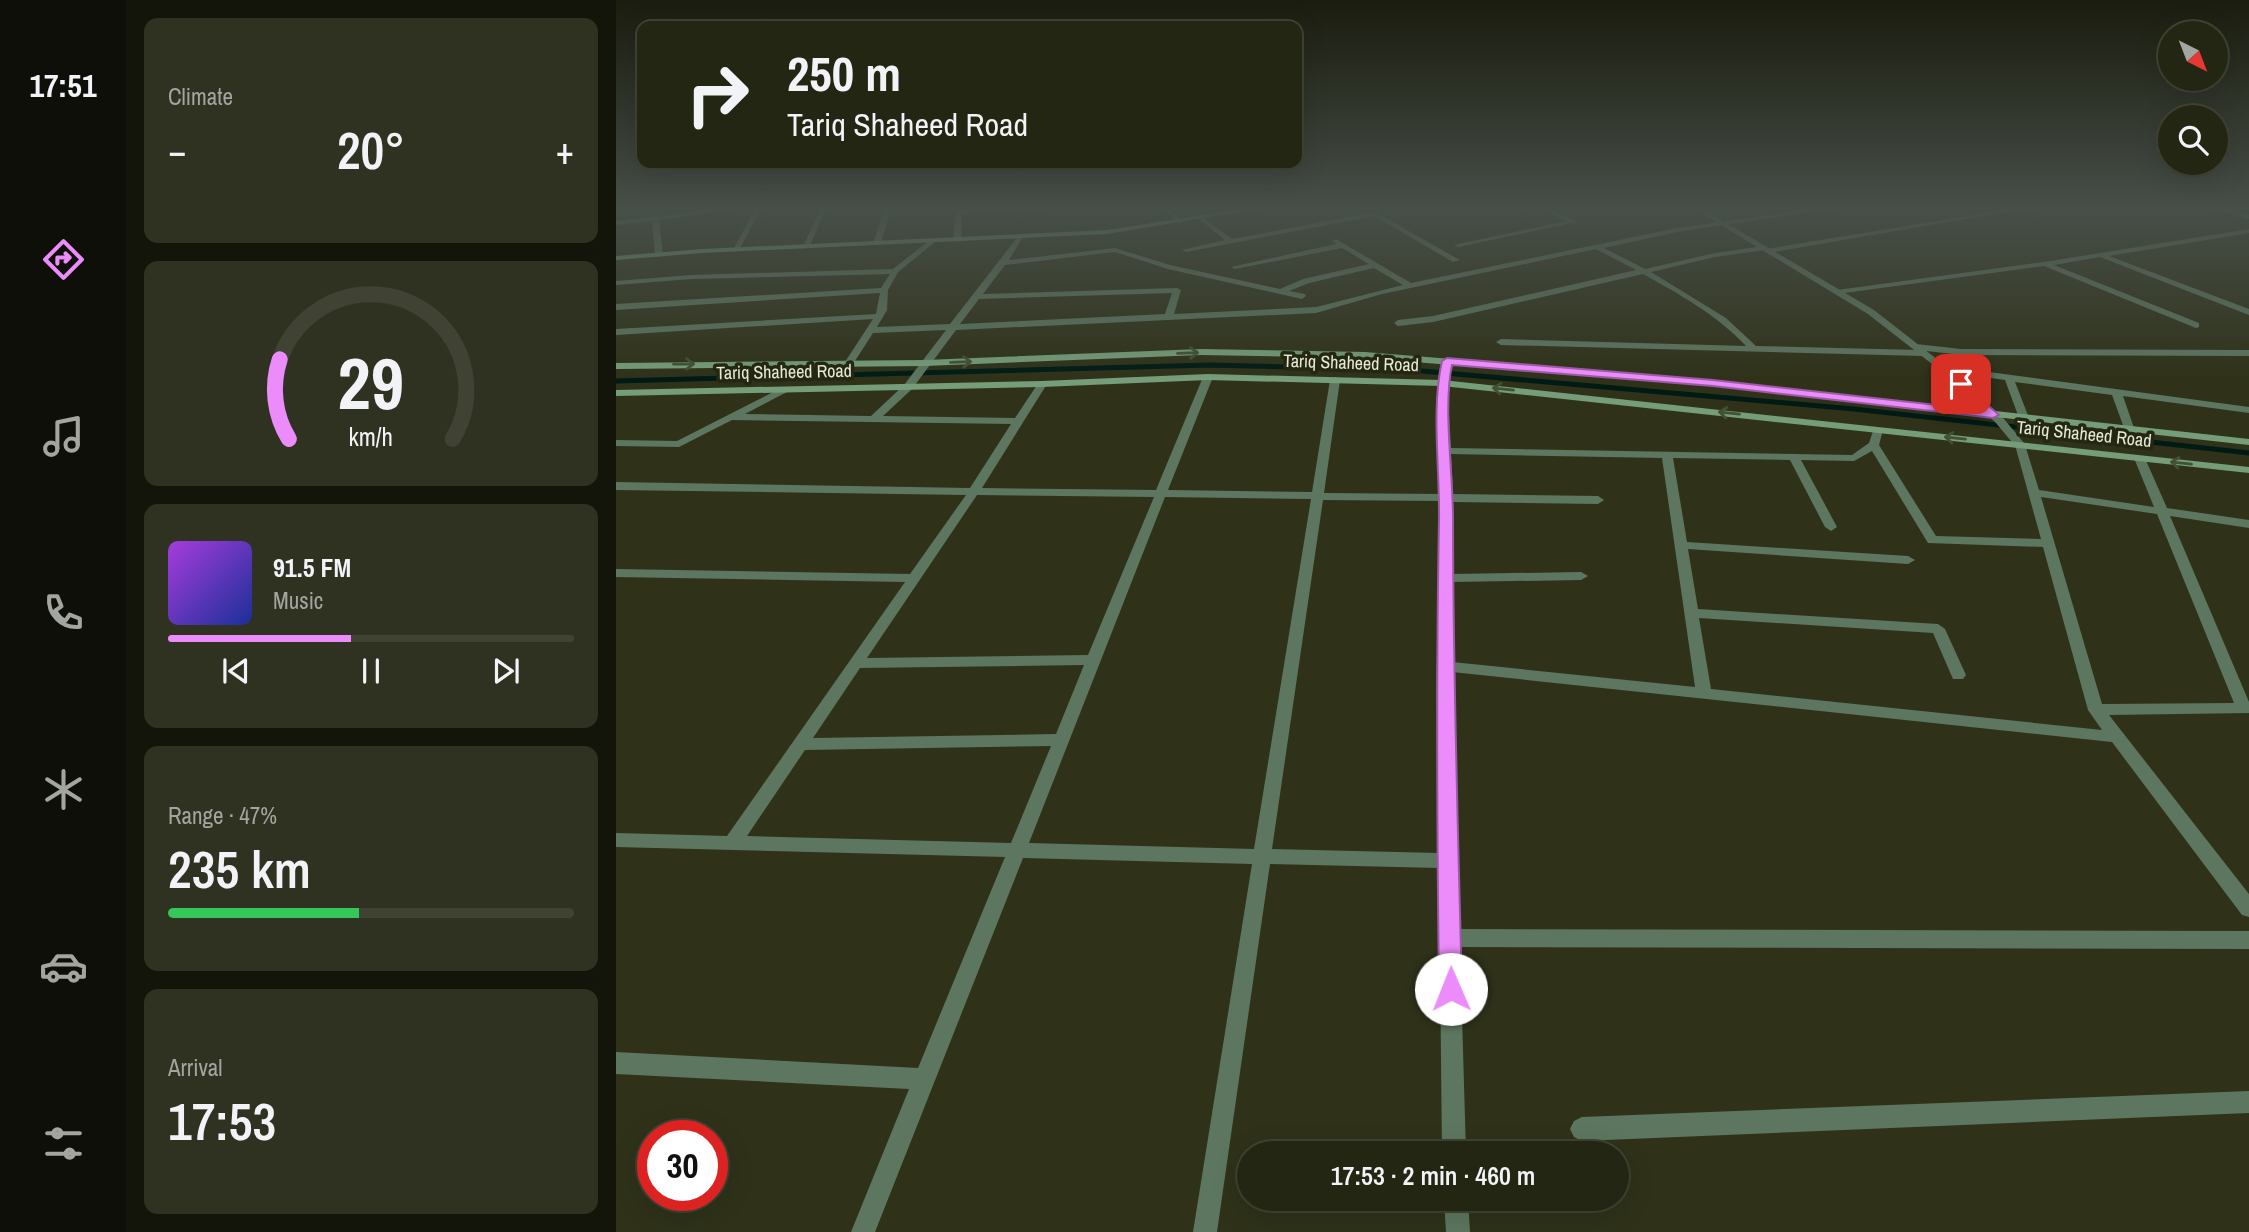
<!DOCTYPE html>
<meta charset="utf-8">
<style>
:root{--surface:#232613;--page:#2f3221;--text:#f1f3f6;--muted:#a3a5a0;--line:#404333;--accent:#ec8cfb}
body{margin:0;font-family:"Archivo Narrow",sans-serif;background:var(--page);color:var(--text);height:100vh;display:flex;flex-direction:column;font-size:26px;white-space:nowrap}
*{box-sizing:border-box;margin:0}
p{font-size:23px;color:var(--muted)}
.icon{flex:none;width:38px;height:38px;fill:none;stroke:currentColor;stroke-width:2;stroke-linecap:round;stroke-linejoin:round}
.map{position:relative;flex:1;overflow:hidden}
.details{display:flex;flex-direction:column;gap:18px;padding:18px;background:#13150a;width:490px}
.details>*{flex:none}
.banner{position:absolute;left:21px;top:21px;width:665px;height:147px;border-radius:14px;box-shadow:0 7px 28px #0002,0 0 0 2px var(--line);background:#232613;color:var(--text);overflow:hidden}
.needle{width:46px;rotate:138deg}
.tools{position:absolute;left:1542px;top:21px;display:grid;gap:14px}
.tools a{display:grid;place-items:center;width:70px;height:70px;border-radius:50%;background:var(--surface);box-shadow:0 7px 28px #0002,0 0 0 2px var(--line);font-size:35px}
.speed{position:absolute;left:21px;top:1120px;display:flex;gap:14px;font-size:35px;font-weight:700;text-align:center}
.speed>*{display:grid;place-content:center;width:91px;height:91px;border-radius:50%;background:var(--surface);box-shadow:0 7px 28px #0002,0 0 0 2px var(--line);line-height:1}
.speed .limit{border:10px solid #d22;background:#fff;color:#111}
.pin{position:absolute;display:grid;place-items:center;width:60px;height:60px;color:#fff;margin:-30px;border-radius:14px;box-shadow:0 4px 10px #0006}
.me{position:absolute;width:77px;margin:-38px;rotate:359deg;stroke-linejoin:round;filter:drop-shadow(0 0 5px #0008)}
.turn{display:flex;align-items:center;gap:24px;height:147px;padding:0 35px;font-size:32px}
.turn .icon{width:91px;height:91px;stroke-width:2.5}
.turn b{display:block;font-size:49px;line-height:60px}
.big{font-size:52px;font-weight:600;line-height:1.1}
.details .card{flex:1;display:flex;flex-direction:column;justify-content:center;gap:10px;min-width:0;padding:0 24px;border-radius:14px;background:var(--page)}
.details .dial{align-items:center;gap:0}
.dial svg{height:182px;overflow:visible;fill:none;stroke:var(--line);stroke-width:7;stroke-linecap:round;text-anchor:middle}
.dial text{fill:var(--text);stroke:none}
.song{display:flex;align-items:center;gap:21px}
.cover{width:84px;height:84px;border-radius:10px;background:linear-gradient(135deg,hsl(280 70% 55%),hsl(230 70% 35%))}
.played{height:7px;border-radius:4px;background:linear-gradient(90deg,var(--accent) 45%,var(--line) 45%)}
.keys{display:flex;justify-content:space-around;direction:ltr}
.heat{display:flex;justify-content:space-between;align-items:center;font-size:38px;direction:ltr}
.charge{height:10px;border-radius:5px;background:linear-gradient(90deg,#34c759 47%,var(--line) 0)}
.trip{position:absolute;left:621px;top:1141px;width:392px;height:70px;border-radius:35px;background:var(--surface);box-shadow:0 7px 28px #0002,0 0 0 2px var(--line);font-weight:600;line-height:70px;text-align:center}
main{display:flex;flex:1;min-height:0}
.dock{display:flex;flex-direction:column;width:126px;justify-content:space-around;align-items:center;background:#0e0f08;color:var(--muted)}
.dock .icon{width:49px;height:49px}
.dock .current{color:var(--accent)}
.dock b{font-size:32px;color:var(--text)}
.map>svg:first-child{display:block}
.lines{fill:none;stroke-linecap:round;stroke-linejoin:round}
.stream{stroke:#001b15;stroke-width:5}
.minor{fill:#5d765f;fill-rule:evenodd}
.tertiary{fill:#5d765f;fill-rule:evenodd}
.secondary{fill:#759d79;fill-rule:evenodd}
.oneway{stroke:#415135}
.route{fill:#ec8cfb;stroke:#995ba3;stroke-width:2}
.labels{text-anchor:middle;stroke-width:7;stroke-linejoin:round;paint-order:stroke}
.far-street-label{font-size:18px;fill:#e6e9da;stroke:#252810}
</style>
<main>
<nav class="dock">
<b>17:51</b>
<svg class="icon current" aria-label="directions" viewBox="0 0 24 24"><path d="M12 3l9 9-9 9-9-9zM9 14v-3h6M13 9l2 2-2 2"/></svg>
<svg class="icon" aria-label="music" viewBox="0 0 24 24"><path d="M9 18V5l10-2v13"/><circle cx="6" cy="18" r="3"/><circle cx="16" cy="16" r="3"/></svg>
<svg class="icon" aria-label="phone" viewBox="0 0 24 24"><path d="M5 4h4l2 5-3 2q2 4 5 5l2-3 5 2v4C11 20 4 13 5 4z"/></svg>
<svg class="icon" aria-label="climate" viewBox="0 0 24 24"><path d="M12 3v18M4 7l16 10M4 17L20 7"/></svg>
<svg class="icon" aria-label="car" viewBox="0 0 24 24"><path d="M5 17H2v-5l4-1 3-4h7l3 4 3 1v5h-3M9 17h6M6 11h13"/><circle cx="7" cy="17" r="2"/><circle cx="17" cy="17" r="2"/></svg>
<svg class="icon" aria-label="filters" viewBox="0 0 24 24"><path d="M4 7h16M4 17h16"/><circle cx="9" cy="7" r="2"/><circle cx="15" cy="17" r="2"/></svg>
</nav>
<section class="details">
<div class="card"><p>Climate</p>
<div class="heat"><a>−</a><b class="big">20°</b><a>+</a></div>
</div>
<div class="card dial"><svg viewBox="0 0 100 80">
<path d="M14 69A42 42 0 1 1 86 69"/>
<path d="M14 69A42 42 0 0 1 10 34" stroke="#ec8cfb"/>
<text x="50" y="56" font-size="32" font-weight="700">29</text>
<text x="50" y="72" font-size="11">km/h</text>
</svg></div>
<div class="card">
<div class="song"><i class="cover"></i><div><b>91.5 FM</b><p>Music</p></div></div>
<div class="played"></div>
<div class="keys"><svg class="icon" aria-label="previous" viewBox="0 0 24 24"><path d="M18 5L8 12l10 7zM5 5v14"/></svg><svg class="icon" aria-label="pause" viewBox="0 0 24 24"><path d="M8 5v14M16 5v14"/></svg><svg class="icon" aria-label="next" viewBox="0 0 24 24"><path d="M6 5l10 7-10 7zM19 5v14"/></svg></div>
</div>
<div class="card"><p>Range · 47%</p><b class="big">235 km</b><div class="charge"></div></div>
<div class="card"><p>Arrival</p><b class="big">17:53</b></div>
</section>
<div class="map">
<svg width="1633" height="1232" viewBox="0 0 1633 1232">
<rect width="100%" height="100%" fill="#2f3219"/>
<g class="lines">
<polyline class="stream" points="0,381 594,365 795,370 1238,409 1633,453"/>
<g class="minor">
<polygon points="112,207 131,207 43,220 47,255 43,257 39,255 36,221 0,225 0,221"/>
<polygon points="140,207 146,207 123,250 116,252"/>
<polygon points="205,207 211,207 193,247 186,249"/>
<polygon points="269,207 275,207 265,243 261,245 257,243"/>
<polygon points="340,207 346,209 428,207 425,209 346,213 345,240 341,242 337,240"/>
<polygon points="923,207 931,207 961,222 842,247 838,245 950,221"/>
<path d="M 1209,207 L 1226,207 L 1061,232 L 988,248 L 1029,269 L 1099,253 L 1147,246 L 1150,249 L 1405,207 L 1420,207 L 1152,253 L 1149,250 L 1099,257 L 1035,272 L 1110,318 L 1140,346 L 1303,350 L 1295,347 L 1300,344 L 1345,349 L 1633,350 L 1633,356 L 1345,355 L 1311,351 L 1311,355 L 1308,356 L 885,345 L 880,342 L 885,339 L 1130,346 C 1101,315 1063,294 1027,274 L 817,322 L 782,326 L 778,323 L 782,320 L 817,316 L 1020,270 L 980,249 L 766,294 L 700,313 L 340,330 L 296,389 L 267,416 L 399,418 L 423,382 L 429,382 L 431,384 L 366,488 L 540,490 L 587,377 L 592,374 L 597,377 L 552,490 L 696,492 L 714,380 L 719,377 L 724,380 L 708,493 L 825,494 L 821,383 L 826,361 L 831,358 L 836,361 L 831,383 L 835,448 L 1236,455 L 1253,443 L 1258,428 L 1266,428 L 1267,430 L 1263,445 L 1320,536 L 1425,539 L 1399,445 L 1400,443 L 1404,442 L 1409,445 L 1423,490 L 1538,507 L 1518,458 L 1520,456 L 1528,456 L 1551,508 L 1633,520 L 1633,528 L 1554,516 L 1633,702 L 1633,713 L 1493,715 L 1633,894 L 1633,917 L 1626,915 L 1496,742 L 836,672 L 843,929 L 1633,931 L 1633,949 L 844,947 L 850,1153 L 826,1153 L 823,868 L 654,864 L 601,1232 L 577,1232 L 636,864 L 407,858 L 259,1232 L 235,1232 L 293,1089 L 0,1074 L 0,1052 L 302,1068 L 389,857 L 0,847 L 0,833 L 111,836 L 289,582 L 0,577 L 0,569 L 294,574 L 350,495 L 0,490 L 0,482 L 354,488 L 395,424 L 116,420 L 63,447 L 0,446 L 0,440 L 61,441 L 167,387 L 172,390 L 171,392 L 129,414 L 255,416 L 288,385 L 330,330 L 257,333 L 237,364 L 234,365 L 229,362 L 257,319 L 0,335 L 0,329 L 260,314 L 264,293 L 0,310 L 0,304 L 265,288 L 274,274 L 75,279 L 0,285 L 0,281 L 75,275 L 277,269 L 315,239 L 319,241 L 318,243 L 282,272 L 272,290 L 271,310 L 261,327 L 334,324 L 403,235 L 407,237 L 393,260 L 499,248 L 554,265 L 664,289 L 687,279 L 753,264 L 726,248 L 619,269 L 615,267 L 720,244 L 716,241 L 720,239 L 795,283 L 1061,228 ZM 499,252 L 552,269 L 686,299 L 690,296 L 689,294 L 673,291 L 693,283 L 758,268 L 787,285 L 700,307 L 558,314 L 565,290 L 561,288 L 367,294 L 389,265 ZM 556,293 L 549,314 L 344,324 L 363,299 ZM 1256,451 L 1312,543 L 1427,547 L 1472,710 L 1486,730 L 1095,689 L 1083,618 L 1317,633 L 1337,679 L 1347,679 L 1350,675 L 1329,629 L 1322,624 L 1082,609 L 1072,549 L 1292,564 L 1299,560 L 1292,556 L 1071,542 L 1057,458 L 1174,460 L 1209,527 L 1215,531 L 1221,527 L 1185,460 L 1238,461 ZM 835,454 L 1046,458 L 1079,687 L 836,662 L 836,582 L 965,580 L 972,576 L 965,572 L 836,574 L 837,502 L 982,504 L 988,500 L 982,496 L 837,494 ZM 361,495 L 538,497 L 472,655 L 251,658 ZM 549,497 L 695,499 L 638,849 L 413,843 ZM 1425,497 L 1541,514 L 1618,703 L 1486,704 ZM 707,500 L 825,501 L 820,687 L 822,853 L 656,849 ZM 468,665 L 440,734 L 197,738 L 244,668 ZM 435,746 L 395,843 L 131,836 L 189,750 Z"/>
<polygon points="1592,207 1603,207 1633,215 1633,219"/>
<polygon points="759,212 844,260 837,262 758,216 570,252 566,250 609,240 583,219 585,216 616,239"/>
<polygon points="1633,229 1633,233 1493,256 1633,309 1633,315 1484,257 1438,265 1583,323 1583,327 1580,328 1428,266 1221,294 1217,292 1221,290 1428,262"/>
<polygon points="1328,366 1633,407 1633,413 1507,396 1518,428 1513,431 1508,428 1496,395 1399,382 1413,418 1408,421 1403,418 1389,380 1325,371 1323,369"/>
<polygon points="1633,1091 1633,1113 966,1141 958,1137 954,1129 958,1121 966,1117"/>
<polygon points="828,1199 852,1199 854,1232 830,1232"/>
</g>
<g class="tertiary">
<polygon points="547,207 554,207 566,221 566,223 562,223"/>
<polygon points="1075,207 1083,207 1258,310 1331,367 1388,419 1408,443 1408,447 1400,447 1380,423 1325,371 1252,314"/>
</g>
<g class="secondary">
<polygon points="637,207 653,207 491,234 86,253 0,260 0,256 86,249 491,230"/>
<polygon points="585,349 749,352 1097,380 1633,439 1633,445 1097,386 749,358 585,355 309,366 0,369 0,363 309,360"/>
<polygon points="592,374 826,380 1633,467 1633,473 826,386 592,380 426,387 0,396 0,390 426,381"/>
</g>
</g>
<defs><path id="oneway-shaft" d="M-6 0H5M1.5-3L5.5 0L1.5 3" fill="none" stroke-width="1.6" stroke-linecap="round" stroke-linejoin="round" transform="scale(1.75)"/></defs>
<g class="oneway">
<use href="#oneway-shaft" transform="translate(572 353) rotate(-2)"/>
<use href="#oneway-shaft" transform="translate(345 362) rotate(-2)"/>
<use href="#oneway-shaft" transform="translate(68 364) rotate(-1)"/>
<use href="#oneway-shaft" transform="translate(887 389) rotate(-174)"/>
<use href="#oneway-shaft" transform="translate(1113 413) rotate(-174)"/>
<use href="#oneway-shaft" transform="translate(1339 438) rotate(-174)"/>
<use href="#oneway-shaft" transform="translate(1565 463) rotate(-174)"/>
</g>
<linearGradient id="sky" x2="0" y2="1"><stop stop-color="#1a1c0e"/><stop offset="0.55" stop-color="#474f49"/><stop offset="1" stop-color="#474f49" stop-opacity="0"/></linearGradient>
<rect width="1633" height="379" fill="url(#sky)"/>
<path class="route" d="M 831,358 L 1097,380 L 1365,410 L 1341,387 L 1339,384 L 1345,381 L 1383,415 L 1377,418 L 1097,386 L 836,365 C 827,407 837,472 837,518 C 837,675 842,832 846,989 L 843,996 L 835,1000 L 826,996 L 823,989 C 821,832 820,676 823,520 C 824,471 815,408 826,361 Z"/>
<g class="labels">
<g class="far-street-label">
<text transform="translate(735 363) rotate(2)" y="6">Tariq Shaheed Road</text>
<text transform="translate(168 372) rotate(-1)" y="6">Tariq Shaheed Road</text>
<text transform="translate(1468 434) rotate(6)" y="6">Tariq Shaheed Road</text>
</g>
</g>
</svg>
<div class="tools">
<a><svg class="needle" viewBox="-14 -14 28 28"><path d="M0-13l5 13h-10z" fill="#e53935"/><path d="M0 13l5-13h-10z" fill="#a3a5a0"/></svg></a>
<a><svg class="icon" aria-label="search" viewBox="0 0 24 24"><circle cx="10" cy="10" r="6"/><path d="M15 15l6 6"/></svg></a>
</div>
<div class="speed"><div class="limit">30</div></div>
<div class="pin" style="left:1345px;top:384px;background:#d93025"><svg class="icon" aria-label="arrive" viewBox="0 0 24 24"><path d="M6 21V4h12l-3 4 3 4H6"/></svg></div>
<svg class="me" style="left:835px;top:989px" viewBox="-20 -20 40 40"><circle r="19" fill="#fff"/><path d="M0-13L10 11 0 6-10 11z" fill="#ec8cfb"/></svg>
<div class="trip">17:53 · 2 min · 460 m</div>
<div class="banner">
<div class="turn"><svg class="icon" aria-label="right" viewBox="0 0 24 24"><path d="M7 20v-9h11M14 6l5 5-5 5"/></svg><div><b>250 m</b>Tariq Shaheed Road</div></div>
</div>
</div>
</main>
